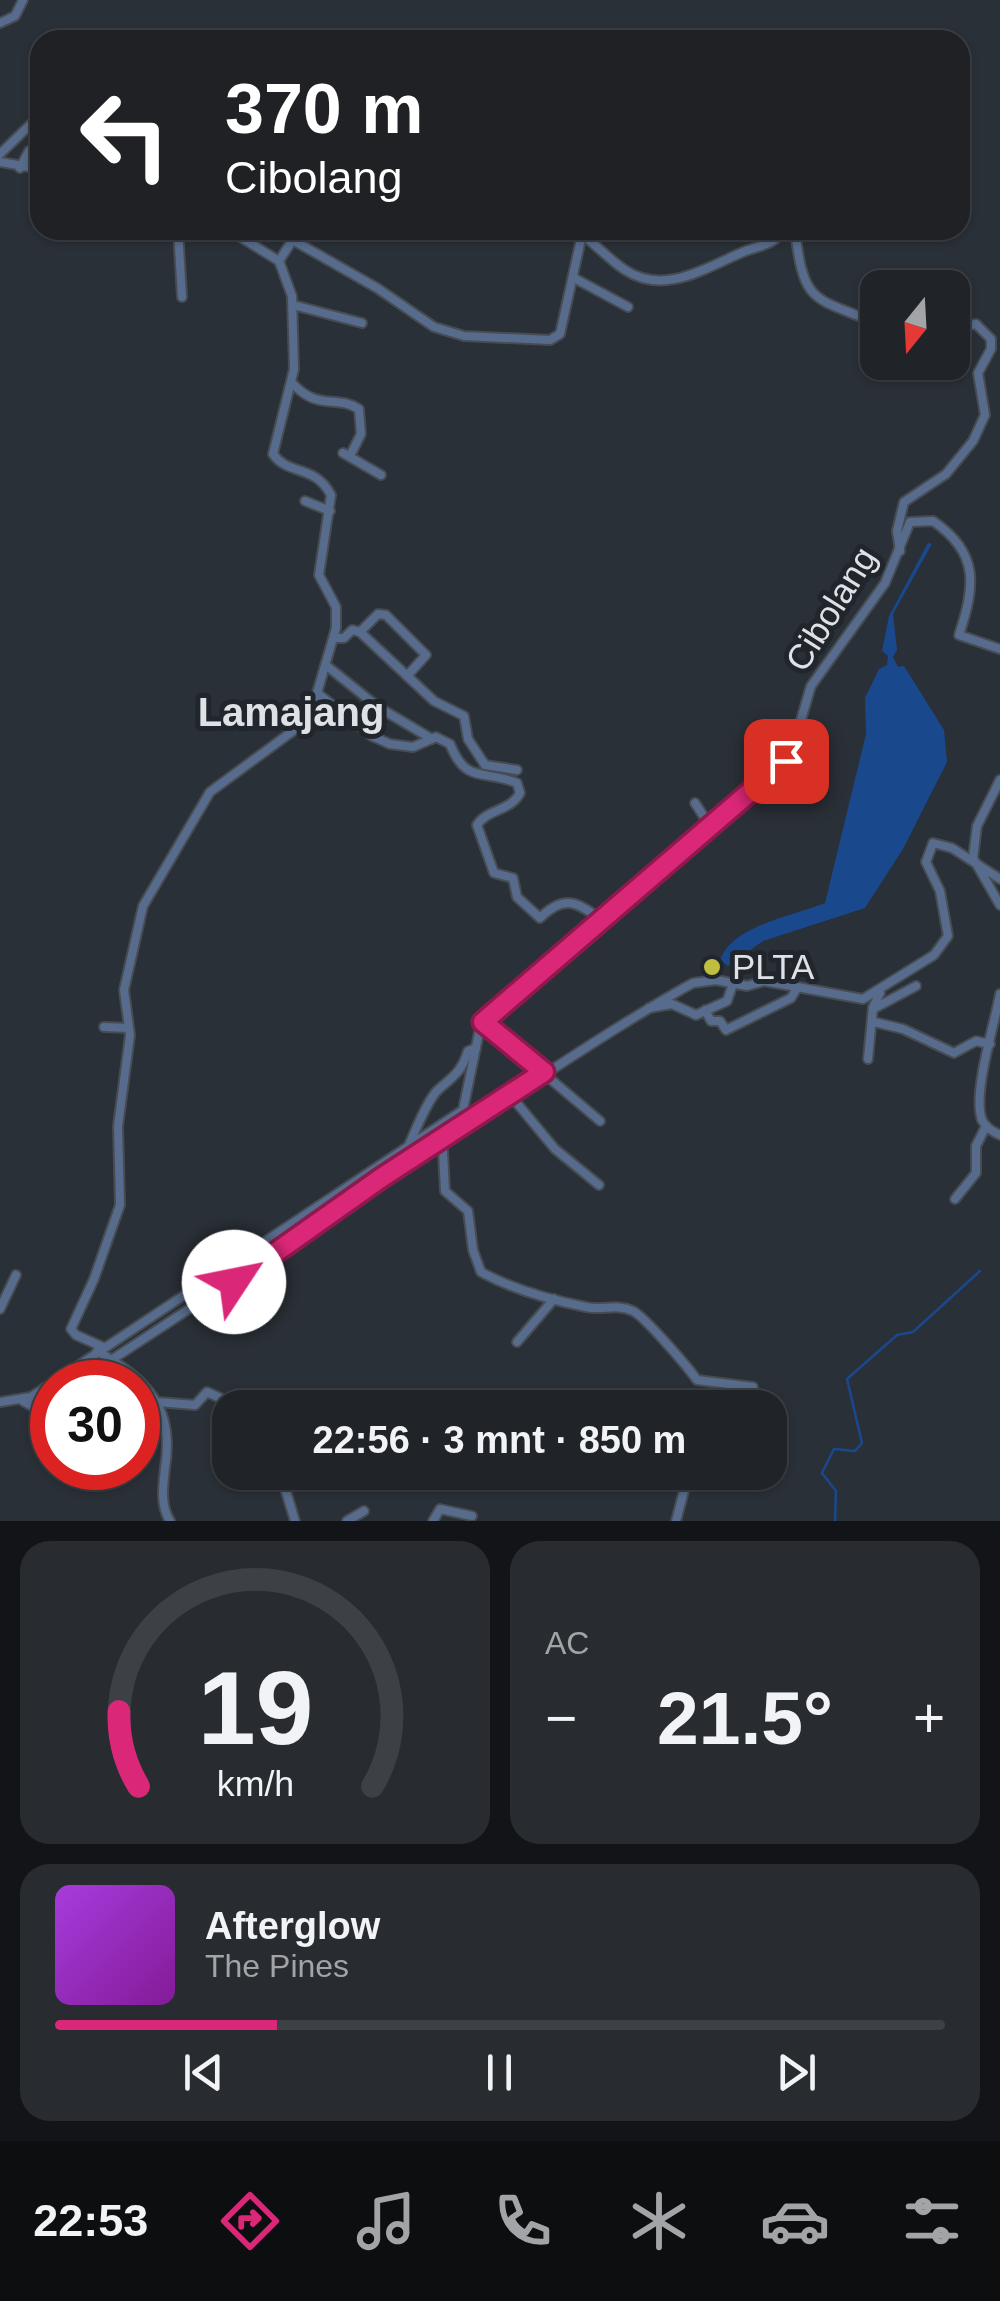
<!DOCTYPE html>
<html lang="id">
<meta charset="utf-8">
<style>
:root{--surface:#202429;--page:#282c31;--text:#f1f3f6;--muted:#a2a4a8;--line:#3d4146;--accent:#db2777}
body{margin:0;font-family:Arial,sans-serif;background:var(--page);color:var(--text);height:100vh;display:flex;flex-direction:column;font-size:38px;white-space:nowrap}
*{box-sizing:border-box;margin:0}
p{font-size:32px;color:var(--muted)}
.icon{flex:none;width:55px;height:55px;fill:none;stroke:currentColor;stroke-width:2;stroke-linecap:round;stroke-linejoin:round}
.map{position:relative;height:1521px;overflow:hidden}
.sheet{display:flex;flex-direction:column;gap:20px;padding:20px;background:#121417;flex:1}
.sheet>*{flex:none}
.banner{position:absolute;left:30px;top:30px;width:940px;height:210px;border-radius:30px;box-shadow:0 2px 8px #0004,0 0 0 2px var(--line);background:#202124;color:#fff;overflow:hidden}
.needle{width:65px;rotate:198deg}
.tools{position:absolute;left:860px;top:270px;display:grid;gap:20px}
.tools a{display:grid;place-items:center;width:110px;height:110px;border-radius:20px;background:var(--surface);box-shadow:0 2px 8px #0004,0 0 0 2px var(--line);font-size:50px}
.speed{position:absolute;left:30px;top:1360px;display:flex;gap:20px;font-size:50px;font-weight:700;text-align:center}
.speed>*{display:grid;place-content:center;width:130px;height:130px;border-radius:50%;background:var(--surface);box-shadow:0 2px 8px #0004,0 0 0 2px var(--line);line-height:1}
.speed .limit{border:15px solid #d22;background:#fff;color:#111}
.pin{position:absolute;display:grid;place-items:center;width:85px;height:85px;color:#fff;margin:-42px;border-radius:20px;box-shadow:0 5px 15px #0006}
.me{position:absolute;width:110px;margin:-55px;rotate:56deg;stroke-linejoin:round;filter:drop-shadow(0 0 8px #0008)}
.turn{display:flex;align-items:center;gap:35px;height:210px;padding:0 30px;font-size:45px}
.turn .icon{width:130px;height:130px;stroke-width:2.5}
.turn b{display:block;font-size:70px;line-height:85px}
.big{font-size:75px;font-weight:700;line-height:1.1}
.sheet .card{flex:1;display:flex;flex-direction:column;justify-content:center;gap:15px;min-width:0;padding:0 35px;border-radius:30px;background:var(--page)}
.sheet .dial{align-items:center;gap:0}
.dial svg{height:260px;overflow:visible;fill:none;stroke:var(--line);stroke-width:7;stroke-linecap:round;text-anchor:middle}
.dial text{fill:var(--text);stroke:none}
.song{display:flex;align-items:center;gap:30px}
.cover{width:120px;height:120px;border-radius:15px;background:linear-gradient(135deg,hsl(280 70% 55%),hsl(290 70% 35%))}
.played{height:10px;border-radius:5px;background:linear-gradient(90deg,var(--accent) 25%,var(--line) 25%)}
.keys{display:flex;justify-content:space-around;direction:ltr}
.heat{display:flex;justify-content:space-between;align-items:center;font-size:55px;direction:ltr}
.sheet .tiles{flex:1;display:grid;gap:20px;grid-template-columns:1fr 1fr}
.card:last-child{grid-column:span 2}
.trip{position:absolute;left:212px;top:1390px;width:575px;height:100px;border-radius:30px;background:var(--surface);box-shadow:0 2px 8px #0004,0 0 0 2px var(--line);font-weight:700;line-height:100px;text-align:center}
.tabs{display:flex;height:160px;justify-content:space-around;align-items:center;background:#0d0e10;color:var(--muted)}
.tabs .icon{width:70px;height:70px}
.tabs .current{color:var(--accent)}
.tabs b{font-size:45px;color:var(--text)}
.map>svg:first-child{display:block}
.water{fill:#1a488d}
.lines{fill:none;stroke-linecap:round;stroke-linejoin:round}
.stream{stroke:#1a488d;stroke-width:2.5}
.street-casing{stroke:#474c53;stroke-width:12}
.street{stroke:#576c8c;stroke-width:8}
.route-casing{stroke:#8e194d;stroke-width:25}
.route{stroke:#db2777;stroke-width:18}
.poi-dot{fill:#bfbe41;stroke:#21262d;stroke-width:4}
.labels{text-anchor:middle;stroke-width:10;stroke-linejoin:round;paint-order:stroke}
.street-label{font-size:35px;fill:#dee1e6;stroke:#21262d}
.poi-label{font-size:35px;fill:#dee1e6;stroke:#21262d;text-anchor:start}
.quarter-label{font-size:40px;font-weight:bold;fill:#dee1e6;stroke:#21262d}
</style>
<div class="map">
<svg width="1000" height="1521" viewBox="0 0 1000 1521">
<rect width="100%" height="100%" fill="#2a3037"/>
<path class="water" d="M 928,543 L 932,544 L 893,614 L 897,650 L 893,657 L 898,667 L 904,666 L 944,730 L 947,762 L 903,849 L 865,908 L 763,941 L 728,966 L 720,960 C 733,925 793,916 825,903 L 866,734 L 865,698 L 879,669 L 887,665 L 888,656 L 882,651 L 889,616 Z"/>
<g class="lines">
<polyline class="stream" points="835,1521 836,1491 822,1473 834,1449 855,1451 862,1443 847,1379 897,1335 913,1332 980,1271"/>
<g class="street-casing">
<g id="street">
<polyline points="0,23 15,16 23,0"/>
<polyline points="0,154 33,122"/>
<polyline points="0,162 40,169"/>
<polyline points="20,168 29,151"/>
<polyline points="86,230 102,236"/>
<polyline points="178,230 182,297"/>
<path d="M 795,230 C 804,307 814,296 878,324"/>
<polyline points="53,233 56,230"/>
<path d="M 583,235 C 597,246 610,260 625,270 C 665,296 707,267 743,252 C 757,246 776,245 782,230"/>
<polyline points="291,239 377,288 434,327 464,336 550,340 560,334 583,230"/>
<polyline points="279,261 299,230"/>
<polyline points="574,278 628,307"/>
<polyline points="293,305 362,323"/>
<path d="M 292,383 C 319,412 335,394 359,409 L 361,434 L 350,456"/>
<polyline points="343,453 381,475"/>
<polyline points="305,501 330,511"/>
<polyline points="900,551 897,531 904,502 946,474 973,441 985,415 978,373 991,349 991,339 976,324 952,329"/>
<polyline points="360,632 378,614 386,615 426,655 407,676"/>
<polyline points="335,638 344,638 352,630 360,632 434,701 464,716 468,739 485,765 517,770"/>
<polyline points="327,666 378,707 432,739"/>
<path d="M 317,693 L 372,736 L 390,744 L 413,747 L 436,737 L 450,744 C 466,785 484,769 517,783 L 520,793 C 511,811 487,809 477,825 L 494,873 L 513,878 L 517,897 L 540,918 C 564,894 578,902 601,920"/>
<polyline points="1000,780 977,826 973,858 1000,905"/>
<polyline points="695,803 710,826"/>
<path d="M 1000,994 C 995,1023 972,1094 982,1120 C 986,1128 992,1131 1000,1135"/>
<polyline points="649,1008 672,1004 696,1015 727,1001 733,984"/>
<polyline points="873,1009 916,986"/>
<polyline points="705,1010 711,1021 720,1021 726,1030 791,998 797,988"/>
<polyline points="483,1022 600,1121"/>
<polyline points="874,1022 903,1029 954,1053 976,1041 990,1044"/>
<polyline points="104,1027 128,1028"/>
<polyline points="868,1059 873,1007 880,993"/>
<polyline points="511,1096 555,1149 599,1185"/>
<path d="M 408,1147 C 415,1132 428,1098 439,1089 C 454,1076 462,1071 468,1051 L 476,1048"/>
<path d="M 431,1147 L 443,1151 L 445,1191 L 468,1211 L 473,1250 L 481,1272 C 512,1289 551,1300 586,1307 C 602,1311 616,1303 633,1311 C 645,1317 687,1366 697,1380 L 753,1387"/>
<polyline points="955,1199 976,1173 976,1146 986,1126"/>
<polyline points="0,1309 16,1275"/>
<polyline points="517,1342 554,1299"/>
<path d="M 103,1347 L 76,1335 L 71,1329 L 94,1279 L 120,1205 L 118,1126 L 130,1035 L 124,990 L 143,906 L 210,792 L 301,725 L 317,693 L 336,628 L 336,607 L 319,575 L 331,495 C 315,464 288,476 273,454 L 294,369 L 292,296 L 279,261 L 229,230"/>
<path d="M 97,1351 C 147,1380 175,1407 165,1468 C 163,1486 160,1505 170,1521"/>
<path d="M 77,1382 C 221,1290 361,1193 505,1100 C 567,1060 628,1019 693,983 L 716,980 L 747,986 L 764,981 L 863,999 L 934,955 L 948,936 L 940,891 L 926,862 L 933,843 L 952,848 L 1000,879"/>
<polyline points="23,1401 37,1409 52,1399"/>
<path d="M 0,1402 L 31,1397 L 463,1110 L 480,1028 L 489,1015 L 790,757 L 811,686 L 885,583 L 910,522 L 933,521 C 980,553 975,586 959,635 L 1000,649"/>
<polyline points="157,1402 195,1405 207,1392 242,1408"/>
<polyline points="280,1472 295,1521"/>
<polyline points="347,1521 364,1511"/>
<polyline points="433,1521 440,1509 472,1516"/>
<polyline points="676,1521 689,1472"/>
</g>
</g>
<use href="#street" class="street"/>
</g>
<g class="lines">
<g class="route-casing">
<polyline id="route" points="234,1282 381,1178 544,1072 483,1022 786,761"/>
</g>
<use href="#route" class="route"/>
</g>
<circle class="poi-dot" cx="712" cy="967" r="10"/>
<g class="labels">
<g class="street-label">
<text transform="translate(831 609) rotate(-58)" y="12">Cibolang</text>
</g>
<g class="poi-label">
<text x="732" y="979">PLTA</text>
</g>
<g class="quarter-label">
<text x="291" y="726">Lamajang</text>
</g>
</g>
</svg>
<div class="tools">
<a><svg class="needle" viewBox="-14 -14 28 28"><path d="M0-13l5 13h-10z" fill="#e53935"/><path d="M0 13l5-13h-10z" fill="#a2a4a8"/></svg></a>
</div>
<div class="speed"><div class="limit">30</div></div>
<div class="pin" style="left:786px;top:761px;background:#d93025"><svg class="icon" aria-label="arrive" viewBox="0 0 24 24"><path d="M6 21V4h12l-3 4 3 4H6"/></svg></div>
<svg class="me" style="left:234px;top:1282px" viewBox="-20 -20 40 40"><circle r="19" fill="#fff"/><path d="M0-13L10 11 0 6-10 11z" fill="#db2777"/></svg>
<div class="trip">22:56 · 3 mnt · 850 m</div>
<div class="banner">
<div class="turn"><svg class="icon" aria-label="left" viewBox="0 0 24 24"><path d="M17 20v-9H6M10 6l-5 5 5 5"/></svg><div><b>370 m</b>Cibolang</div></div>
</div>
</div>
<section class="sheet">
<div class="tiles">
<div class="card dial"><svg viewBox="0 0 100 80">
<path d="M14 69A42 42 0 1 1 86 69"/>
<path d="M14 69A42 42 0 0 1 8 46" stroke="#db2777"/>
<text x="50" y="56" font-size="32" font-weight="700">19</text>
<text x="50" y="72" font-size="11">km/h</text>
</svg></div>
<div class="card"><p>AC</p>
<div class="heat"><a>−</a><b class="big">21.5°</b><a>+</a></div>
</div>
<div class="card">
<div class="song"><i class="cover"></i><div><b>Afterglow</b><p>The Pines</p></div></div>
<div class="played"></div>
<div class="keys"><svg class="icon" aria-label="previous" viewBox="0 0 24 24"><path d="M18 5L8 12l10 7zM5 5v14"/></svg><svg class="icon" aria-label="pause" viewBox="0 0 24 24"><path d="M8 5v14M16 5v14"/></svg><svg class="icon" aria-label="next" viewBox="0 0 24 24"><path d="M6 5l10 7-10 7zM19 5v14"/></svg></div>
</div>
</div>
</section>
<nav class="tabs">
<b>22:53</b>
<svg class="icon current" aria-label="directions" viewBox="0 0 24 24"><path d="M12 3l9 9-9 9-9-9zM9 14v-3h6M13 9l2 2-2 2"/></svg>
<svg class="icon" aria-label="music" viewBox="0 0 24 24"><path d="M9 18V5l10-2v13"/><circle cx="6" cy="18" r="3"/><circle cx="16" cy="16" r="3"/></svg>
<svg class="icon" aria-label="phone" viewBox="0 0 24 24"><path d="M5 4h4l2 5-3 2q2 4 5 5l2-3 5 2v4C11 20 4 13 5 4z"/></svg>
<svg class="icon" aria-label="climate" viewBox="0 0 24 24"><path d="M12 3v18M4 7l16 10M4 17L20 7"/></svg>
<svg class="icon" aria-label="car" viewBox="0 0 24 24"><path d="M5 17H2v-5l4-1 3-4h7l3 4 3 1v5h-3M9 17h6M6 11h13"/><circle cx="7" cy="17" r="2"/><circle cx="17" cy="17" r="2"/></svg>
<svg class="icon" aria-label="filters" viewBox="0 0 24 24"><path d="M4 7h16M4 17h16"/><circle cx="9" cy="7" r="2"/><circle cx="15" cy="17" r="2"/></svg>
</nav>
